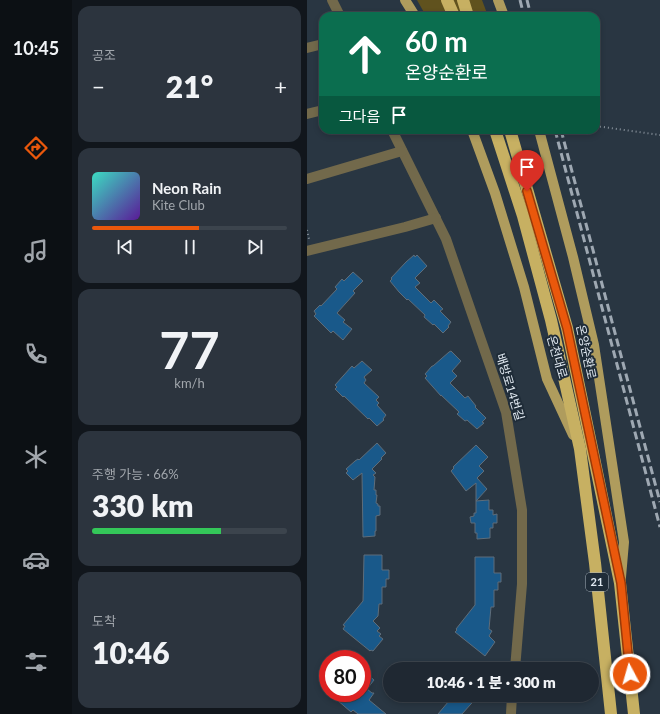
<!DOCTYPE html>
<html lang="ko">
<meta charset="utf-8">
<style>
:root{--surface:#1f2832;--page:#2c343e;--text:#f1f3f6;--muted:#a1a6ac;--line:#3c444d;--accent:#ea580c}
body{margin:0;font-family:Lato,"Noto Sans KR",sans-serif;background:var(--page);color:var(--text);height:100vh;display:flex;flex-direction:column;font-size:15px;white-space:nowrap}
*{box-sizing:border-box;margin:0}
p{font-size:13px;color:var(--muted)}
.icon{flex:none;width:22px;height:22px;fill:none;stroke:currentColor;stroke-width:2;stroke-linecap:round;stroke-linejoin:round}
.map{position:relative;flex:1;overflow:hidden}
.sheet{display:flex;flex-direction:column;gap:6px;padding:6px;background:#11161c;width:235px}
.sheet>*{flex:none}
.guide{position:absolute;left:12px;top:12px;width:281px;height:122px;border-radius:12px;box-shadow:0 2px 6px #0003,0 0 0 1px var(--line);background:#0b6e4f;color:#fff;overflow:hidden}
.speed{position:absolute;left:12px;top:650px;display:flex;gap:8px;font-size:20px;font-weight:700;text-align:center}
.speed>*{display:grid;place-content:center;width:52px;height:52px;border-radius:50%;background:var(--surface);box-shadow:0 2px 6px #0003,0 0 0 1px var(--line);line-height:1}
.speed .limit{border:6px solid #d22;background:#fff;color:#111}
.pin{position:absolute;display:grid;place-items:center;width:34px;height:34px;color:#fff;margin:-41px -17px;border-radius:50% 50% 50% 0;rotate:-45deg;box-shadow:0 0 4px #0007}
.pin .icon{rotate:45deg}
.me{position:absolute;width:44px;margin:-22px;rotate:354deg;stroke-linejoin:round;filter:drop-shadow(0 0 3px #0008)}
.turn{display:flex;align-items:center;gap:14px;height:84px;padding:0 20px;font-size:18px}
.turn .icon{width:52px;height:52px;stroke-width:2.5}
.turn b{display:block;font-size:28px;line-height:34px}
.then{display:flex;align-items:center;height:38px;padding:0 20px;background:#0003;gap:8px;font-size:15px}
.big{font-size:30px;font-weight:800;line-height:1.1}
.sheet .widget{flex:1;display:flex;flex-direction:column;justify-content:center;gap:6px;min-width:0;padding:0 14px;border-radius:12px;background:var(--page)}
.sheet .dial{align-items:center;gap:0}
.dial b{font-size:52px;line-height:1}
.song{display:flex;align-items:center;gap:12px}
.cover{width:48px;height:48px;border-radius:6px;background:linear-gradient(135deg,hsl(170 70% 55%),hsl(270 70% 35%))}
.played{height:4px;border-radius:2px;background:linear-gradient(90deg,var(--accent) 55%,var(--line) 55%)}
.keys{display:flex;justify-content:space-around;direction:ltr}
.heat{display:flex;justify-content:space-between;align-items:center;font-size:22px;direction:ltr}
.charge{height:6px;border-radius:3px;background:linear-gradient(90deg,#34c759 66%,var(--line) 0)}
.trip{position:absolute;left:76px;top:662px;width:216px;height:40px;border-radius:20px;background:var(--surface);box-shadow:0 2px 6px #0003,0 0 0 1px var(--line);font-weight:800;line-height:40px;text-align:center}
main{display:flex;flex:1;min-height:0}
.dock{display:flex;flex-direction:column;width:72px;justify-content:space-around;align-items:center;background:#0c1014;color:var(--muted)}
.dock .icon{width:28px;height:28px}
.dock .current{color:var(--accent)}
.dock b{font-size:18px;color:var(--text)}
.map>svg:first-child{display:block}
.green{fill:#60521e}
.building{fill:#19598a;stroke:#5e6d7a}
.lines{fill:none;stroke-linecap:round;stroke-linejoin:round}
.path{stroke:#89939d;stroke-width:2;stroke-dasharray:1 3;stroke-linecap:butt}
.street{stroke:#72694b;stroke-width:10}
.primary{stroke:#af9c5d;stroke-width:10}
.highway{stroke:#c7b062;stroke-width:12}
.rail{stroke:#9ea8b2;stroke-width:3;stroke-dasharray:8 4;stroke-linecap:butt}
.route-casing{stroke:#983908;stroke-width:10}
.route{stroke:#ea580c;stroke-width:7}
.labels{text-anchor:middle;stroke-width:4;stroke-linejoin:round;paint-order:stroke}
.shield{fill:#1f2c38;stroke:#a7b0ba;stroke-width:1}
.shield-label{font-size:11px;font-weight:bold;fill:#e1e9f1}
.street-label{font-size:12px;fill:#e1e9f1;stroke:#1f2c38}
</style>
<main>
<nav class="dock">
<b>10:45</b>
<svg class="icon current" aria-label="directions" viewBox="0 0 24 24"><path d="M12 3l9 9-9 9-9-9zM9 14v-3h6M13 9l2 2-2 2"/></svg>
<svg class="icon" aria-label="music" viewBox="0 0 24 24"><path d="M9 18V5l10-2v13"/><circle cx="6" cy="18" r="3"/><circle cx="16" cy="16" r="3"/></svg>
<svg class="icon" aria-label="phone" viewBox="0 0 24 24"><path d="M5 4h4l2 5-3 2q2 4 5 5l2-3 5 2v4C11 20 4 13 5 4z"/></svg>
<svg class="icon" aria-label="climate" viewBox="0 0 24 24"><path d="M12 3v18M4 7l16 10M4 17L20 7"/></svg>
<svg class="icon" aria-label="car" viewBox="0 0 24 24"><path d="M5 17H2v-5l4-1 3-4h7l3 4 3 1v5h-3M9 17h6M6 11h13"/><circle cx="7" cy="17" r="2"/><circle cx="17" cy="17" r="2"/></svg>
<svg class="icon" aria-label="filters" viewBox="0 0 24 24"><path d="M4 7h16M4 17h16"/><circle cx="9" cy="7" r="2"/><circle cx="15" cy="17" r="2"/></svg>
</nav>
<section class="sheet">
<div class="widget"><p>공조</p>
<div class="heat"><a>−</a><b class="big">21°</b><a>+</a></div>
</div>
<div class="widget">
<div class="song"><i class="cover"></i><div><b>Neon Rain</b><p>Kite Club</p></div></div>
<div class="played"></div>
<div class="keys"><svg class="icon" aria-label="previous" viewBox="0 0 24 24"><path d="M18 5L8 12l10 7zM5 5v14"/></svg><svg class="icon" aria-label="pause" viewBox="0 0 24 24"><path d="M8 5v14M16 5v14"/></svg><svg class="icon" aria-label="next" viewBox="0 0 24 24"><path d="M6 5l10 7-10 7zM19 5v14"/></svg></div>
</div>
<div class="widget dial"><b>77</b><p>km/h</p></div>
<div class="widget"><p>주행 가능 · 66%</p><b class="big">330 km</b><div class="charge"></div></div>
<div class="widget"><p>도착</p><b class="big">10:46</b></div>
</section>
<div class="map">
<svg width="353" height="714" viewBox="0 0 353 714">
<rect width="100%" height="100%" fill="#293642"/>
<polygon class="green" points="110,0 175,0 181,16 119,16"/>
<g class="building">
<polygon points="107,255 108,257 110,255 120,266 108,278 113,283 108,287 124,303 127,300 136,309 133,311 144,322 141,326 142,327 136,333 127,324 126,325 117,317 118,315 101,299 100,300 92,292 83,281 85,279 84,278 99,262"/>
<polygon points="46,272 56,281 46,291 48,293 30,313 38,320 36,322 45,329 36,340 26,331 24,333 7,316 9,314 7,311 13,305 14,306 30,289 28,287 35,279 37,281"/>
<polygon points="144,351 154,361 145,371 150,376 143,383 158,398 161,396 169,406 168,407 179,418 175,422 177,423 170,429 160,420 158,421 150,414 152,412 134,395 134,396 118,378 120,376 118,374 125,366 126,366 142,352"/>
<polygon points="55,361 65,370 57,377 59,380 57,383 72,397 69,400 72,403 70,405 79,415 76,419 77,420 70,426 62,418 61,419 37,396 36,397 28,389 30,387 28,385 45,366 47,368"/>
<polygon points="70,443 79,453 74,458 75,459 65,469 69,473 66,475 68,477 67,490 69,490 69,495 70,495 69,503 71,504 71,506 73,506 73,515 69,516 69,531 68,531 68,536 56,537 55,473 46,480 39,473 41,471 39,469 48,461 51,459 52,460"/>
<polygon points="169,445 181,457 172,466 177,471 170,478 180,489 169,501 182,500 182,510 186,510 186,515 190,514 190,523 186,523 186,528 183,528 183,538 170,539 170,533 168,533 168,523 164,523 163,517 167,516 167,513 169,513 169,483 159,491 144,471 147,468 146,467"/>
<polygon points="57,555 75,555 75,570 82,570 82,579 79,579 79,587 75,587 75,604 72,604 71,616 66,621 73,628 70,631 74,634 72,636 76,639 66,651 64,650 63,651 36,629 38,626 36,625 56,601"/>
<polygon points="168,557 187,557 187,573 194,573 194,582 191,582 191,590 187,590 187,607 184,607 182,629 185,631 182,636 188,642 178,656 148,632 150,630 149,629 168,605"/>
<polygon points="55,670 67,680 60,689 65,693 67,693 62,700 79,714 51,714 46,710 44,712 22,693 55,693"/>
<polygon points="147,695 172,695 155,714 131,714"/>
</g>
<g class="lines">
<g class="path">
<polyline points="289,126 353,135"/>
<polyline points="0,230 2,239"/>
</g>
<g class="street">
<polyline points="25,0 33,16"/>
<polyline points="0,48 16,44"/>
<polyline points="0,114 16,110"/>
<polyline points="85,130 139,239 199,412 215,510 215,584 208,669"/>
<polyline points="0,179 95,151"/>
<polyline points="0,251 98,227 129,218"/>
<polyline points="204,714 205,695"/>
</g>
<g class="primary">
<polyline points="98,0 108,16"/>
<polyline points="191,0 197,16"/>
<polyline points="165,130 188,193 217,287 240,379 266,435"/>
<polyline points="232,130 266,257 287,345 317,542 314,577"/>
</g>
<g class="highway">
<polyline points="140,0 147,16"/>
<polyline points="156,0 161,16"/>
<polyline points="188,130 216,216 244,320 273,449 288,563 304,714"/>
<polyline points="203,130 260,328 313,583 327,714"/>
</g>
<g class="rail">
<polyline points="213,0 217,16"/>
<polyline points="220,0 224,16"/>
<polyline points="248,130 353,527"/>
<polyline points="254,130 353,502"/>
</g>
</g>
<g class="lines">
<g class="route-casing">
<polyline id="route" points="220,191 260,328 314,583 323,674"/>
</g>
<use href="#route" class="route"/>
</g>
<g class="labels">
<rect class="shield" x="279" y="573" width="22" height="18" rx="3"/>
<g class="shield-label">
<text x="290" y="586">21</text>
</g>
<g class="street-label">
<text transform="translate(279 352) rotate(78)" y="4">온양순환로</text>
<text transform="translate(250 357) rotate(74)" y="4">온천대로</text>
<text transform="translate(203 387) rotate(73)" y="4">배방로14번길</text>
</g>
</g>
</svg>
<div class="speed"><div class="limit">80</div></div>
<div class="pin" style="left:220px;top:191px;background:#d93025"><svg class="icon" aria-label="arrive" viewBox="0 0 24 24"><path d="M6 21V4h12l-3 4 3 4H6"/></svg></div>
<svg class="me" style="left:323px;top:674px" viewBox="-20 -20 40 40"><circle r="17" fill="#ea580c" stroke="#fff" stroke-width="3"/><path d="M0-11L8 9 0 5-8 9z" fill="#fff"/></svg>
<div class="trip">10:46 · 1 분 · 300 m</div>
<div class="guide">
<div class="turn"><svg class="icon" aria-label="ahead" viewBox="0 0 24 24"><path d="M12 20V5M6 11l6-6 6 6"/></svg><div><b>60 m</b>온양순환로</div></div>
<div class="then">그다음<svg class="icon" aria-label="arrive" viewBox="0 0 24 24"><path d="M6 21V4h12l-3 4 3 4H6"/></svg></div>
</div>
</div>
</main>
